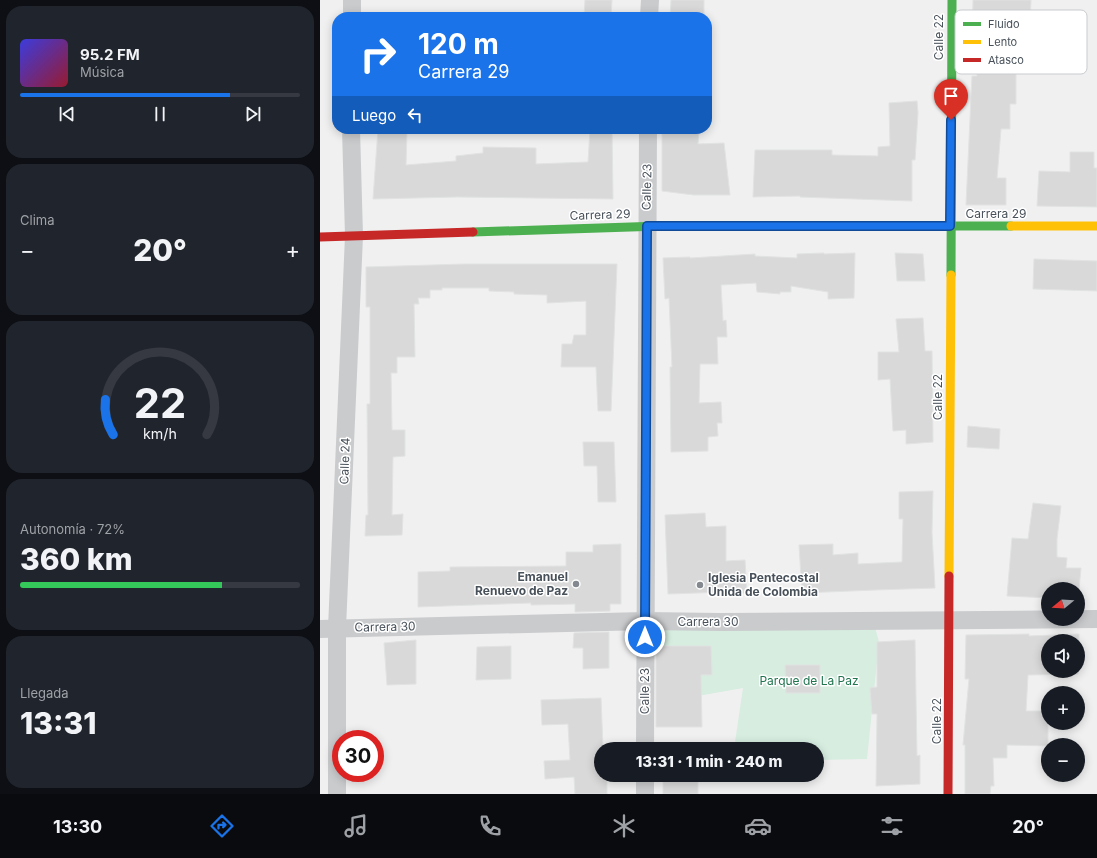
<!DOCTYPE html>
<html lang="es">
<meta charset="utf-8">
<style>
:root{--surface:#171b24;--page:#20242c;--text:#f1f3f6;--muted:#9ea1a6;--line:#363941;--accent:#1a73e8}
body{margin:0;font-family:Inter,sans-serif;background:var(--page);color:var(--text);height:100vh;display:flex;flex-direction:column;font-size:15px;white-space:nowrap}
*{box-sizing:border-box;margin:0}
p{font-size:13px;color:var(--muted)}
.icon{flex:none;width:22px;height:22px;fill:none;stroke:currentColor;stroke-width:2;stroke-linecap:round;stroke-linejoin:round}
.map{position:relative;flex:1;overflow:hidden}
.panel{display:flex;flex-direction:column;gap:6px;padding:6px;background:#0d0f14;width:320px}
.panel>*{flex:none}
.top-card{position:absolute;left:12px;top:12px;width:380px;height:122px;border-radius:16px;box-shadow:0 2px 10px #0003;background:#1a73e8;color:#fff;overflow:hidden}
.needle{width:26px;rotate:252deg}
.fabs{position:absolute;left:721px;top:582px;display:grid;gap:8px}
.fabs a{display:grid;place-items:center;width:44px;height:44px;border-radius:50%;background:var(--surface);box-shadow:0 2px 10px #0003;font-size:20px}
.speed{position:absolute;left:12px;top:730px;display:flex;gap:8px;font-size:20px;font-weight:700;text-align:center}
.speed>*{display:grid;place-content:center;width:52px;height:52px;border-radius:50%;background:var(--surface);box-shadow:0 2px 10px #0003;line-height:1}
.speed .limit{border:6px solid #d22;background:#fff;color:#111}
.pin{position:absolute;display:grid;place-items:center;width:34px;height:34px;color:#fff;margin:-41px -17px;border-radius:50% 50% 50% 0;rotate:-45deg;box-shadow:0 0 4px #0007}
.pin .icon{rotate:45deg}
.me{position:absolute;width:44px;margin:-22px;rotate:0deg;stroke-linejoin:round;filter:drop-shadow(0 0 3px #0008)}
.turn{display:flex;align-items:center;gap:14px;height:84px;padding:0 20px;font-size:18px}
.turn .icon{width:52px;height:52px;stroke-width:2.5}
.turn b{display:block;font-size:28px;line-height:34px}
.then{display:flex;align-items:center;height:38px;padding:0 20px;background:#0003;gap:8px;font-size:15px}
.big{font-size:30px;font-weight:800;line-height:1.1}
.panel .tile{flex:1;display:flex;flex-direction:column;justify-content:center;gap:6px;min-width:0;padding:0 14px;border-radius:16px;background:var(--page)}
.panel .dial{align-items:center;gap:0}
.dial svg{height:104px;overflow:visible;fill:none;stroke:var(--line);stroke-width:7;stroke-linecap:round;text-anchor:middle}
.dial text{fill:var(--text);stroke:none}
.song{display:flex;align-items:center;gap:12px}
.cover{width:48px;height:48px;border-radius:6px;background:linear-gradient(135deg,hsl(240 70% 55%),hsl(350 70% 35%))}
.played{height:4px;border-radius:2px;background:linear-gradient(90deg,var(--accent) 75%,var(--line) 75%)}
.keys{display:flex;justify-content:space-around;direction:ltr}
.heat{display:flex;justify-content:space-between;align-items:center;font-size:22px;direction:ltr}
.charge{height:6px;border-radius:3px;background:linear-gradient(90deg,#34c759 72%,var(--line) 0)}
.trip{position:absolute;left:274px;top:742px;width:230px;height:40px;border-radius:20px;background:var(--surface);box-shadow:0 2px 10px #0003;font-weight:800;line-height:40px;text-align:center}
.tabs{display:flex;height:64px;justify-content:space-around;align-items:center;background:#090b0e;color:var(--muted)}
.tabs .icon{width:28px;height:28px}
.tabs .selected{color:var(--accent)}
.tabs b{font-size:18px;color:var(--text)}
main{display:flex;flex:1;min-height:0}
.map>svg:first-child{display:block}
.green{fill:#d6ede0}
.building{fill:#d9d9da;stroke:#e1e2e2;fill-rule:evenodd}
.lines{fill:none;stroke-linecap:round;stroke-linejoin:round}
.street{stroke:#cacbcd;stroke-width:18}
.fast{stroke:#4caf50;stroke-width:9}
.slow{stroke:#ffc107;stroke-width:9}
.jam{stroke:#c62828;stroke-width:9}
.route-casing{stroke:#114b97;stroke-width:10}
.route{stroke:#1a73e8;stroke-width:7}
.poi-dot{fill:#83898e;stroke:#fff;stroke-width:1.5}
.labels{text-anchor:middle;stroke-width:3;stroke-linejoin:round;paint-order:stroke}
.street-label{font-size:12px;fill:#48515a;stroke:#fff}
.poi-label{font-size:12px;font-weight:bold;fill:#48515a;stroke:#fff;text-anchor:end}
.park-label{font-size:12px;fill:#20744e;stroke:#fff}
.key{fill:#fff;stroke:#c8cbce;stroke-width:1}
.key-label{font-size:11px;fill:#48515a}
</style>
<main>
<section class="panel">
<div class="tile">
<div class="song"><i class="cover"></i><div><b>95.2 FM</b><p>Música</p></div></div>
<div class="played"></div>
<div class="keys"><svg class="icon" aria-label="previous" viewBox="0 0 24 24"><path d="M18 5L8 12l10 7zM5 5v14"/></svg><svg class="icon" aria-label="pause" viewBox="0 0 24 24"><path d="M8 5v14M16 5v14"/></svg><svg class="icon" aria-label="next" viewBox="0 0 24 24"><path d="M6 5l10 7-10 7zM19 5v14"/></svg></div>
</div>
<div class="tile"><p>Clima</p>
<div class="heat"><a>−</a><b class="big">20°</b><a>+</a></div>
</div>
<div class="tile dial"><svg viewBox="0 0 100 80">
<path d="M14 69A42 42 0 1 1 86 69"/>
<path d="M14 69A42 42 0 0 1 8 42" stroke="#1a73e8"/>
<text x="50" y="56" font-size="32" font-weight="700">22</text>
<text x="50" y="72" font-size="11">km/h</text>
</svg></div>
<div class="tile"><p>Autonomía · 72%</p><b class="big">360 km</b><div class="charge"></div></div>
<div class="tile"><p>Llegada</p><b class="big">13:31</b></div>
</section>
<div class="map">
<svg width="777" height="794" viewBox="0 0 777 794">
<rect width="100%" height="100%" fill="#f0f0f0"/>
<polygon class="green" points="552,616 559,642 547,759 497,760 497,749 414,749 423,688 338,703 339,636 349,617"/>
<g class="building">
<polygon points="265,0 292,0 291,17 264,17"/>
<polygon points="351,0 384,0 384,17 350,17"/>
<polygon points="653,0 711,0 709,52 722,52 722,70 696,71 696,104 690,104 690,129 681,129 677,178 686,178 686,205 646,205 652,76 657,76 658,41 652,41"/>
<polygon points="597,101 598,113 595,160 592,160 592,201 480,197 480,196 433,197 435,150 512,150 512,155 558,156 558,147 570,146 569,103"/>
<polygon points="58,129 87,129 86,165 136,161 136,156 163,153 163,147 216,148 216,164 268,162 270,129 292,129 293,199 137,197 53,199"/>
<polygon points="342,129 379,129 378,144 404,143 410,195 374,195 342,191"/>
<polygon points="750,152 774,152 774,168 777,168 777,207 717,206 719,171 750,172"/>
<polygon points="504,253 504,254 535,253 534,298 508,299 508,292 471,286 471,292 460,292 460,294 437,292 436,283 401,285 403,321 406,320 407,337 397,337 398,364 380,364 379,403 401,402 402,423 397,423 398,436 388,437 388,451 351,452 350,367 352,367 349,298 345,299 343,258 370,257 370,258 435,254 435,256 477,258 477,254"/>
<polygon points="575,253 603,254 605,281 577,281"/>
<polygon points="714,259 777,261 777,291 713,289"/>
<polygon points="145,264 297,264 291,411 278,411 276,367 241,367 242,344 252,344 254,335 266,335 266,301 227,303 227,295 194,294 194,292 169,291 169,288 122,288 122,290 110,290 110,298 98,298 99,304 94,304 95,357 77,357 77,373 71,373 72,430 85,430 85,456 73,457 72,515 83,514 82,535 45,536 46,515 48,515 47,404 50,404 50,307 46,307 46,267"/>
<polygon points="603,318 605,351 612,351 613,442 586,444 586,430 573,431 570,379 558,380 558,352 579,352 576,319"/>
<polygon points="648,426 680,429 679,449 647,447"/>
<polygon points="263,442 294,442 296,502 278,502 277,466 264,466"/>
<polygon points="613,491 612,533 615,588 555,590 482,593 479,545 513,544 513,555 538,553 538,564 582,562 583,519 579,519 579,492"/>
<polygon points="713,503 741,506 737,539 737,557 747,558 746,568 761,568 758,600 758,589 728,589 728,598 687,596 692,538 708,539"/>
<polygon points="385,513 386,527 406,526 406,561 425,560 427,593 405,594 405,592 348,594 345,515"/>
<polygon points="301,544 301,604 290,604 290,611 255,612 255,604 211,605 211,603 98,607 98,572 130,571 130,567 246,566 246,552 273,552 273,545"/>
<polygon points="289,632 289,668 263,669 263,648 253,648 254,633"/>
<path d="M 709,634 L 709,636 L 759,634 L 758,674 L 708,675 L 706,711 L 728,711 L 728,746 L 687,745 L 687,758 L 673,758 L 674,786 L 671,786 L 670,794 L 645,794 L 645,745 L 643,745 L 649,679 L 645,679 L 646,635 ZM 728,641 L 758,641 L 758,671 L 728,671 Z"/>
<polygon points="96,640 96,684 67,685 64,643"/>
<polygon points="595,640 597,756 600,755 600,784 556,786 557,714 552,714 550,688 557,687 557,642"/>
<polygon points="191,646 191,679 156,680 157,647"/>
<polygon points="336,646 391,646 392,675 381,675 382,727 336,727"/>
<polygon points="465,665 500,665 500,693 466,693"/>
<polygon points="281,698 283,748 286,748 286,749 281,749 281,775 287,775 287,794 255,794 254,777 225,779 224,761 250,760 248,724 222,725 221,700"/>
<rect x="343" y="775" width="35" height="19"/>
</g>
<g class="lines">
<g class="street">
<polyline points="32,17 32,0"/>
<polyline points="329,17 330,0"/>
<polyline points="0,629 325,621 400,622 777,619"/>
<polyline points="325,749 328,129"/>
<polyline points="325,775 325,794"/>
<polyline points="17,794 17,628 34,236 31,129"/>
</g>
<g class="fast">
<polyline points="514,226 691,226"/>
<polyline points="153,232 341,226"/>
<polyline points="631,275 632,0"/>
</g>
<g class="slow">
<polyline points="341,226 514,226"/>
<polyline points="691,226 777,226"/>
<polyline points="629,576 631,275"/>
</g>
<g class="jam">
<polyline points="0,237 153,232"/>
<polyline points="628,794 629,576"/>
</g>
</g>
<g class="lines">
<g class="route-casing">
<polyline id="route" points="325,637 327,226 630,226 631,120"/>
</g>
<use href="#route" class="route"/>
</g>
<g class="poi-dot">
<circle cx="256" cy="584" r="4"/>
<circle cx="380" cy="585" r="4"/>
</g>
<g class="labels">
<g class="street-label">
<text transform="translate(619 37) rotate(-90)" y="4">Calle 22</text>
<text transform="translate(327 187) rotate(-89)" y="4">Calle 23</text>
<text x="676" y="218">Carrera 29</text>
<text transform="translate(280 215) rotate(-2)" y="4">Carrera 29</text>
<text transform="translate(618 397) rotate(-90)" y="4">Calle 22</text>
<text transform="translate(25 461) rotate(-88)" y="4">Calle 24</text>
<text x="388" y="626">Carrera 30</text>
<text transform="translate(65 627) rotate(-1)" y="4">Carrera 30</text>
<text transform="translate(325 691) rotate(-90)" y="4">Calle 23</text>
<text transform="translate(617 721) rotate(-90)" y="4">Calle 22</text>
</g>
<g class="poi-label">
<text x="248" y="581">Emanuel<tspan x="248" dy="14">Renuevo de Paz</tspan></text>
<text x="388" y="582" text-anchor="start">Iglesia Pentecostal<tspan x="388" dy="14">Unida de Colombia</tspan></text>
</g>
<g class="park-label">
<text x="489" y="685">Parque de La Paz</text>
</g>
</g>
<rect x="635" y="10" width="132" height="64" rx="6" class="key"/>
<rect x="643" y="22" width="18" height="4" fill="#4caf50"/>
<rect x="643" y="40" width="18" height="4" fill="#ffc107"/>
<rect x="643" y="58" width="18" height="4" fill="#c62828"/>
<g class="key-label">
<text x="668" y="28">Fluido</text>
<text x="668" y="46">Lento</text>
<text x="668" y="64">Atasco</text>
</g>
</svg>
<div class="fabs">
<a><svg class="needle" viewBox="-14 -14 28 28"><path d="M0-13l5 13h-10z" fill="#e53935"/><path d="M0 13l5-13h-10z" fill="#9ea1a6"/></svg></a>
<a><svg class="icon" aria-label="sound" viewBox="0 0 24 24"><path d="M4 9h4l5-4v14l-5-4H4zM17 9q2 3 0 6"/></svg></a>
<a>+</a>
<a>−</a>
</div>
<div class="speed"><div class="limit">30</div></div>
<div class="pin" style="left:631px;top:120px;background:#d93025"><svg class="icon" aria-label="arrive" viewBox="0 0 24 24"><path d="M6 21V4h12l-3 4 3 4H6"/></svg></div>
<svg class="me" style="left:325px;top:637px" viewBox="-20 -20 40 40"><circle r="17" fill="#1a73e8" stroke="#fff" stroke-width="3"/><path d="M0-11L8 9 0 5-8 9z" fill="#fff"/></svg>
<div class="trip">13:31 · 1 min · 240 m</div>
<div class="top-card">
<div class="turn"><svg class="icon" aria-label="right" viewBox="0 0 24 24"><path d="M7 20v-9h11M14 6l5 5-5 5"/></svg><div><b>120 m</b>Carrera 29</div></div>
<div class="then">Luego<svg class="icon" aria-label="left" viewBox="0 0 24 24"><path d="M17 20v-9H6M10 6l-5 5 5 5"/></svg></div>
</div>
</div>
</main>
<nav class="tabs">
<b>13:30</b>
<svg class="icon selected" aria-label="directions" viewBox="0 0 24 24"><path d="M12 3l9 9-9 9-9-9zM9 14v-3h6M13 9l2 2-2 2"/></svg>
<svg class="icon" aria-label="music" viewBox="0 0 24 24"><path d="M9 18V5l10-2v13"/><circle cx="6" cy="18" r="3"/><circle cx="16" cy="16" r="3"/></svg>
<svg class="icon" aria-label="phone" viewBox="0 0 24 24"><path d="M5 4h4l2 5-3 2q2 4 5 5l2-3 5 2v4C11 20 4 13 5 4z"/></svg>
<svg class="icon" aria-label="climate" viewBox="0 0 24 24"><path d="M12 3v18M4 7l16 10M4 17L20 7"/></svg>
<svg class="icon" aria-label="car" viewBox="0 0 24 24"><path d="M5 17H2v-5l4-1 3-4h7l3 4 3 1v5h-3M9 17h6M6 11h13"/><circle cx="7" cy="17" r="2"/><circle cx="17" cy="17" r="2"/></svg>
<svg class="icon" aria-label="filters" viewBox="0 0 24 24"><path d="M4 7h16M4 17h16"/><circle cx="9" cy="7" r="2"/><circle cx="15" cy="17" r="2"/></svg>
<b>20°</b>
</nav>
